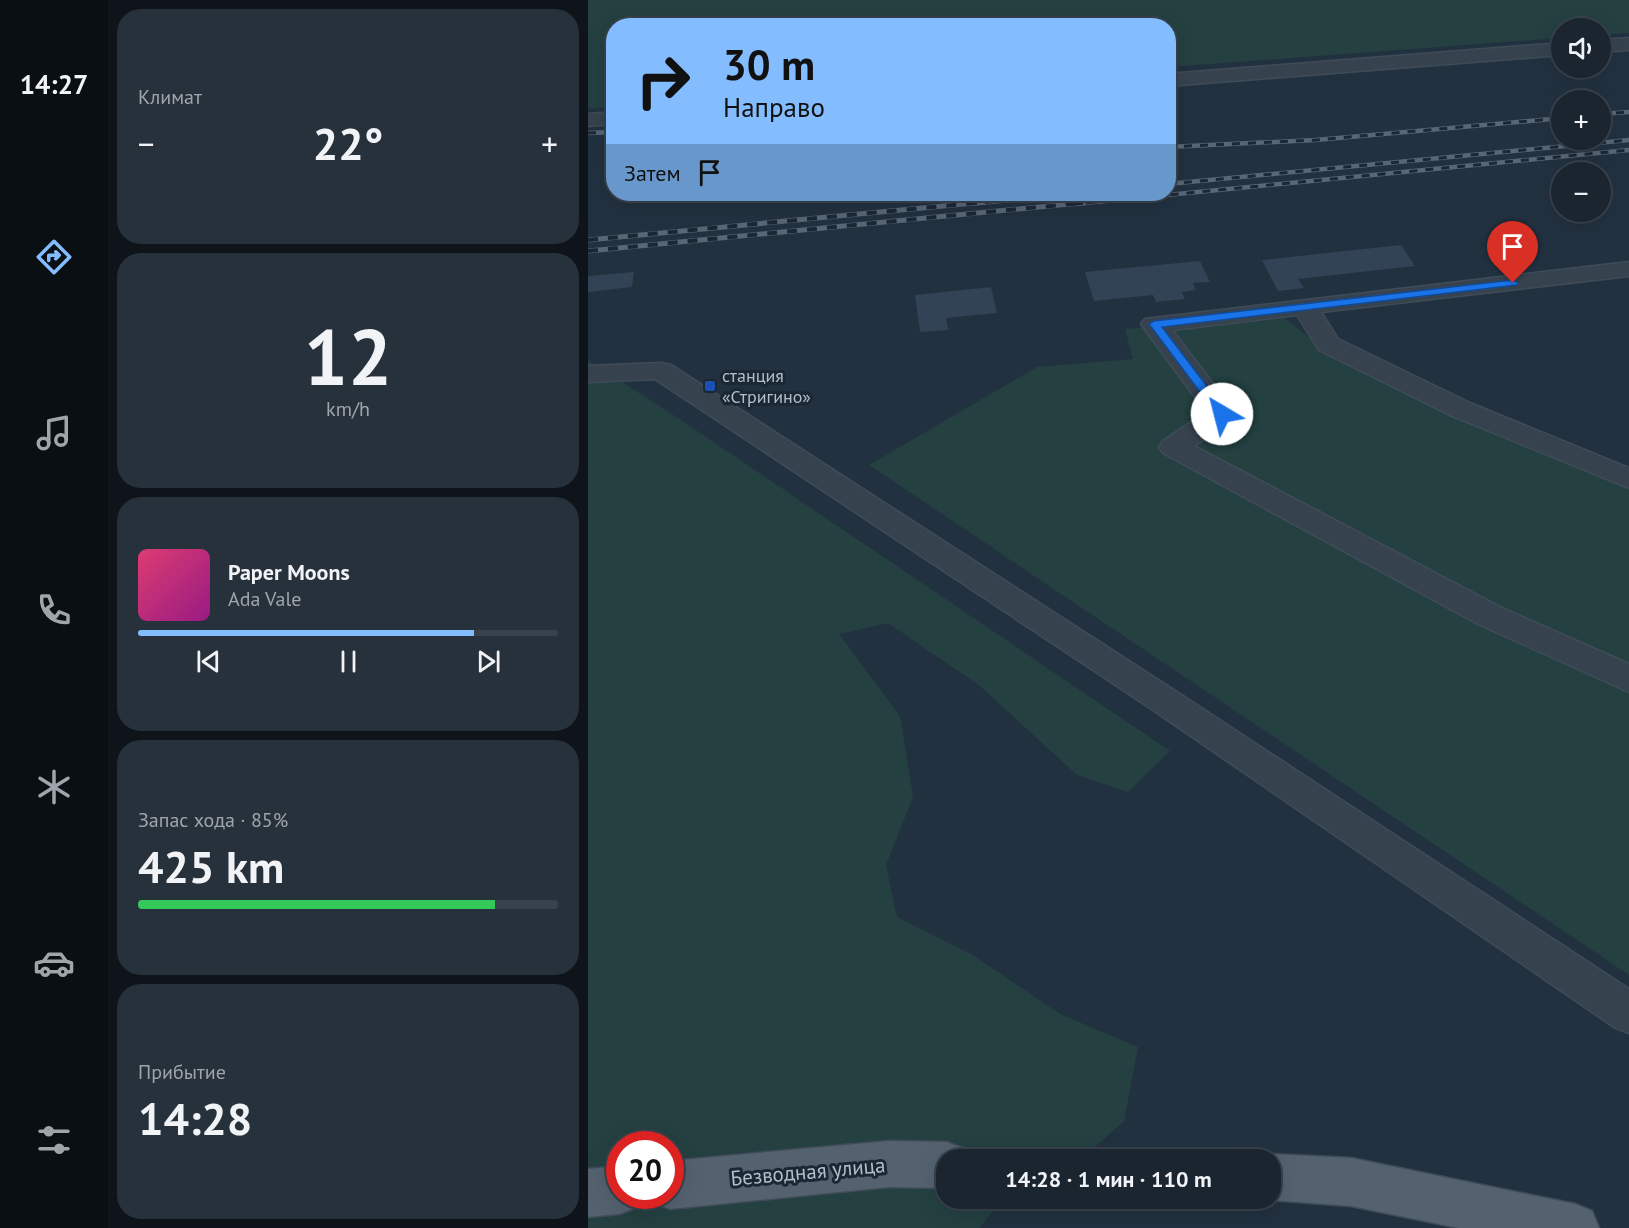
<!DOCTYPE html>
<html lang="ru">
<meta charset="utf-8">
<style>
:root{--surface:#1a2530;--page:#27313c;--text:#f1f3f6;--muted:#9fa5ab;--line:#38424c;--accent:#83bdff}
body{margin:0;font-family:"PT Sans",sans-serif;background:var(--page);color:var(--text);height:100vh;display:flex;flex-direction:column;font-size:22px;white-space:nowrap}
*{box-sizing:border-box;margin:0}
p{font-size:20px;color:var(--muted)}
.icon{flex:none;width:33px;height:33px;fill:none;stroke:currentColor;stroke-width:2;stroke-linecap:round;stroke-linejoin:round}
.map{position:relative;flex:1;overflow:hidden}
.panel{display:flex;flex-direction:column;gap:9px;padding:9px;background:#0e141a;width:480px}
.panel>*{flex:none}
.banner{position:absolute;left:18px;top:18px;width:570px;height:183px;border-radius:24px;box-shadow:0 6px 24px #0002,0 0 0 2px var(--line);background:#83bdff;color:#111;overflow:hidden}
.tools{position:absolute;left:963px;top:18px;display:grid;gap:12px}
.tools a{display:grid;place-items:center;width:60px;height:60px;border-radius:50%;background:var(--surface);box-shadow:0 6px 24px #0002,0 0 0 2px var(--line);font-size:30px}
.speed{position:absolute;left:18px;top:1131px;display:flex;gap:12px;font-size:30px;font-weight:700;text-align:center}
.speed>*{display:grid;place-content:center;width:78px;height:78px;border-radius:50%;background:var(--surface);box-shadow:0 6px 24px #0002,0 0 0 2px var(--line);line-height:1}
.speed .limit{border:9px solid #d22;background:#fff;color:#111}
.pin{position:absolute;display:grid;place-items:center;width:51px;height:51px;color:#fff;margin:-62px -26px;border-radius:50% 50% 50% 0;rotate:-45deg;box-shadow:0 0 6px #0007}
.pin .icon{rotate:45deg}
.me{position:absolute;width:66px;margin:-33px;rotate:323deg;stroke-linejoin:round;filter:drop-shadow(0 0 4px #0008)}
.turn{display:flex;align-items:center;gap:21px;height:126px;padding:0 18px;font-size:27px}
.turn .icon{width:78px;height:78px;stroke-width:2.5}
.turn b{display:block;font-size:42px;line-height:51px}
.then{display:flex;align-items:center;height:57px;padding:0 18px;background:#0003;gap:12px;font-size:22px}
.big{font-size:45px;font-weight:800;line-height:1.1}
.panel .widget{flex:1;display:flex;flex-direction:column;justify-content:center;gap:9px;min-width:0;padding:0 21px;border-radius:24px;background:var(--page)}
.panel .dial{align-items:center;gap:0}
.dial b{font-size:78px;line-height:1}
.song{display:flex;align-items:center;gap:18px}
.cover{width:72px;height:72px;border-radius:9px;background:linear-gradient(135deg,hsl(340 70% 55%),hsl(310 70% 35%))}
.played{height:6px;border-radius:3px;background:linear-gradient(90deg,var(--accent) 80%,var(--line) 80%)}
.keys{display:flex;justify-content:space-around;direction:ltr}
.heat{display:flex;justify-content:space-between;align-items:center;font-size:33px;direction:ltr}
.charge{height:9px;border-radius:4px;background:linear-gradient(90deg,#34c759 85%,var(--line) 0)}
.trip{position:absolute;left:348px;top:1149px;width:345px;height:60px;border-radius:24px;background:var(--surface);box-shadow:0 6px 24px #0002,0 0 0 2px var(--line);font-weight:800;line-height:60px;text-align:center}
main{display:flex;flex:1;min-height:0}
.tabs{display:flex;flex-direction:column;width:108px;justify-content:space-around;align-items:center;background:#0a0f13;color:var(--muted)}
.tabs .icon{width:42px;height:42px}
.tabs .active{color:var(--accent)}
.tabs b{font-size:27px;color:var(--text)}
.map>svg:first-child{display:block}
.green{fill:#244041;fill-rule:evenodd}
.building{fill:#314354}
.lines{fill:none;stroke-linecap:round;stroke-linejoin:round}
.minor-casing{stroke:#3f4c58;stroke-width:3}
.major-casing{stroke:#3f4c58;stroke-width:3}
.minor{fill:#36434f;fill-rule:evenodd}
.major{fill:#546270;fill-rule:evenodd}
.rail-far1-casing{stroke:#586777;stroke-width:4.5}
.rail-casing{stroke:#586777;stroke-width:5}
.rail-far1{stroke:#1b2834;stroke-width:3;stroke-dasharray:8;stroke-linecap:butt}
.rail{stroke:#1b2834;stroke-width:4;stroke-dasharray:10;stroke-linecap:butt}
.route{fill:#1a73e8;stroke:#114b97;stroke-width:1.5}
.transit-dot{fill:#1a4fb4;stroke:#1b2834;stroke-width:2}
.labels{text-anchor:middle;stroke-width:6;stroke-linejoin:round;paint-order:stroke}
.poi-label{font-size:18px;fill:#b2beca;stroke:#1b2834;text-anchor:start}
.near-street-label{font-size:21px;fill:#b2beca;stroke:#1b2834}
</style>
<main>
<nav class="tabs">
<b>14:27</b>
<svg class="icon active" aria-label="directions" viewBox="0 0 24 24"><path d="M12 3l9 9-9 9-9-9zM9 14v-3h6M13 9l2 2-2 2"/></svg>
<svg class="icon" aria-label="music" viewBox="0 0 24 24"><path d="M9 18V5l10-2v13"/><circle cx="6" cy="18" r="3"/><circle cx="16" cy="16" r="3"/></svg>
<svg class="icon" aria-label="phone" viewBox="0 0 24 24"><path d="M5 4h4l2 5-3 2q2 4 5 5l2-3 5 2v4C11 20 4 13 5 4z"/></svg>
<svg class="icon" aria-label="climate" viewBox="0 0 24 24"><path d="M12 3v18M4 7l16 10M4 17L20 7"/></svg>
<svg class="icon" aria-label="car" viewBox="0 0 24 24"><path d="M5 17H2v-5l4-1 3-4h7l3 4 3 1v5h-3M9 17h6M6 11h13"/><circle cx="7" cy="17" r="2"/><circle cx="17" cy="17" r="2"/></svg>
<svg class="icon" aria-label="filters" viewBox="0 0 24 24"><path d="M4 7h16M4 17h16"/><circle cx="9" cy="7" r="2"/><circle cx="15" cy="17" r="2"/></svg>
</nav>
<section class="panel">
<div class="widget"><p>Климат</p>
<div class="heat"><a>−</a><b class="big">22°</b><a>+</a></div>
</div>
<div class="widget dial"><b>12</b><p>km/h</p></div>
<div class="widget">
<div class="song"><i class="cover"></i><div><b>Paper Moons</b><p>Ada Vale</p></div></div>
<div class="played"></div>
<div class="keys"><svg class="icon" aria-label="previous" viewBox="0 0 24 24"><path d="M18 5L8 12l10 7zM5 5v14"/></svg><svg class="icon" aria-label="pause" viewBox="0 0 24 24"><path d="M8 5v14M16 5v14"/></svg><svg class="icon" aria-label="next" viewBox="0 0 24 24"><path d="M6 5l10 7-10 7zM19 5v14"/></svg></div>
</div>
<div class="widget"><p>Запас хода · 85%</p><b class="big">425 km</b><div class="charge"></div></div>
<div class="widget"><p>Прибытие</p><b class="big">14:28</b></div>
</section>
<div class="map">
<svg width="1041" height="1228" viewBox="0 0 1041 1228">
<rect width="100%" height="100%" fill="#223140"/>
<g class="green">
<polygon points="0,0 1041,0 1041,33 1013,35 1012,28 974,28 973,38 581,67 580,26 26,26 25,107 0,109"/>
<polygon points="692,315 737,349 1041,486 1041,975 281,465 449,367 545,359 537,329"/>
<path d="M 0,360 L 93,420 L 582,751 L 540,792 L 489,775 L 392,686 L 300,623 L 251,634 L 312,716 L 325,797 L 298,865 L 309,917 L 383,954 L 472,1014 L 550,1047 L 536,1121 L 494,1159 L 358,1160 L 358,1198 L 425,1199 L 412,1203 L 391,1228 L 0,1228 ZM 32,1144 L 82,1144 L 82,1196 L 32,1196 Z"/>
</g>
<g class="building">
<polygon points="813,245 827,266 710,279 716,288 690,291 674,260"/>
<polygon points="612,261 622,282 605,283 608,290 594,292 597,299 568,302 565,295 506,301 497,272"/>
<polygon points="46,272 44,287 0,292 0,276"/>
<polygon points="403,287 409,313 358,318 360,330 332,332 327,295"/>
</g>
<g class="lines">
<g class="minor-casing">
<g id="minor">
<polygon points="1041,38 1041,50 1012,52 1012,40"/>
<polygon points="974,43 974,55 580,86 580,74"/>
<polygon points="26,112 26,124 0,126 0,114"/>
<polygon points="1041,262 1041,276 733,312 750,339 882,403 1041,468 1041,488 862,415 731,350 709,315 584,330 648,414 644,420 606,446 914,608 1041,664 1041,692 890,624 575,453 571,447 575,441 618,412 553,324 557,319"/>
<polygon points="73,363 83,365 592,694 1041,989 1041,1033 1026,1027 568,712 67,379 0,382 0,366"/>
</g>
</g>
<g class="major-casing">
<g id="major">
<polygon points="301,1141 358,1142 375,1148 379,1160 358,1160 358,1188 301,1187 82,1209 65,1202 63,1196 82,1196 82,1161"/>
<polygon points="682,1154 763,1158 987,1204 1004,1211 1011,1228 871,1228 763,1206 682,1200 677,1198 682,1198 682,1160 668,1160"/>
<polygon points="32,1166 32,1196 53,1196 49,1207 32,1214 0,1217 0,1169"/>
</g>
</g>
<use href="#minor" class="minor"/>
<use href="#major" class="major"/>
<g class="rail-far1-casing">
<g id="rail-far1">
<polyline points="1012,114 1041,112"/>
<polyline points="0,133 26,132"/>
<polyline points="580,147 728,140 974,118"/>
<polyline points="580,184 1041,140"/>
<polyline points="381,204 483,194"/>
<polyline points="487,204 1041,150"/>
</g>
</g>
<g class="rail-casing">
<g id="rail">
<polyline points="0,240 397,202"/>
<polyline points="0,251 503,202"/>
</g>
</g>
<use href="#rail-far1" class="rail-far1"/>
<use href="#rail" class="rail"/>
</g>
<polygon class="route" points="925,280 930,283 929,285 574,327 640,414 634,417 630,416 561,324 566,321"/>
<rect class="transit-dot" x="116" y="380" width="12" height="12" rx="3"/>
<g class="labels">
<g class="poi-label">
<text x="134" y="382">станция<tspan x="134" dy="21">«Стригино»</tspan></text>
</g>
<g class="near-street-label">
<text transform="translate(220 1172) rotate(-5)" y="7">Безводная улица</text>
</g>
</g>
</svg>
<div class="tools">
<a><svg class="icon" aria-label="sound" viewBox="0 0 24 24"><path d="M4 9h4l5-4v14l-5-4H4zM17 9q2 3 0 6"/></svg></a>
<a>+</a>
<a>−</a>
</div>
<div class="speed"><div class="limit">20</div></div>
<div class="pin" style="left:925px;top:283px;background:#d93025"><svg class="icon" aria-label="arrive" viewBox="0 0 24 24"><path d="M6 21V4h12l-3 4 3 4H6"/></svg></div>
<svg class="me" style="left:634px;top:414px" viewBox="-20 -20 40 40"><circle r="19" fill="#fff"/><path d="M0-13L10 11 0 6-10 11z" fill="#1a73e8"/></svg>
<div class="trip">14:28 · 1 мин · 110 m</div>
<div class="banner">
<div class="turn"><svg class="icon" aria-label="right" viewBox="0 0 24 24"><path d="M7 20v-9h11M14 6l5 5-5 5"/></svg><div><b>30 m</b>Направо</div></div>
<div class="then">Затем<svg class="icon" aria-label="arrive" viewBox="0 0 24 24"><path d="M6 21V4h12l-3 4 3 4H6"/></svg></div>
</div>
</div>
</main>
